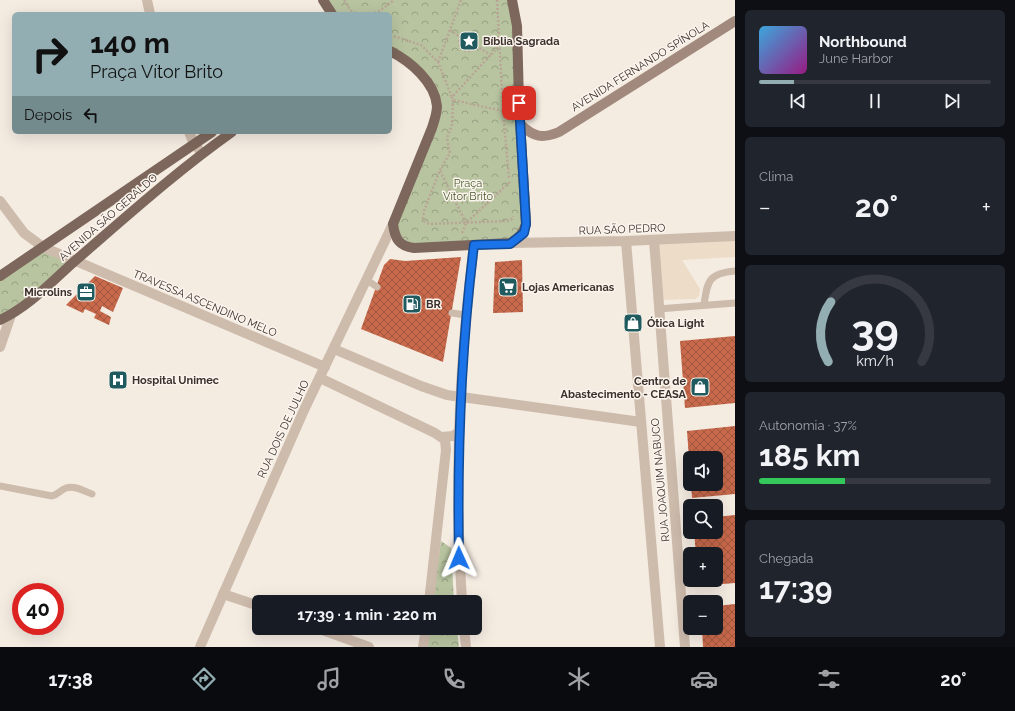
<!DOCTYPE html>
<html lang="pt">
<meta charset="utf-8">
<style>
:root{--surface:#171b24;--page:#20242c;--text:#f1f3f6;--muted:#9ea1a6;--line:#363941;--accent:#92aeb2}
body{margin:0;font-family:Raleway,sans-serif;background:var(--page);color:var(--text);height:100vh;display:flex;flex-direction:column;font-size:15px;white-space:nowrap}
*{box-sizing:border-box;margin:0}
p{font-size:13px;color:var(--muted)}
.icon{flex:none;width:22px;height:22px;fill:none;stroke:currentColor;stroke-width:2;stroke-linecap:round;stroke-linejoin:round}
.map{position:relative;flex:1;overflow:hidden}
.side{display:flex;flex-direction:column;gap:10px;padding:10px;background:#0d0f14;width:280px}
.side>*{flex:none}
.banner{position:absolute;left:12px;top:12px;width:380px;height:122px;border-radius:6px;box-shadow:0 4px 16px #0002;background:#92aeb2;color:#111;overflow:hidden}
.tools{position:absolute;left:683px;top:451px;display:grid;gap:8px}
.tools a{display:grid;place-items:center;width:40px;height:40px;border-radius:6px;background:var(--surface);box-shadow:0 4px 16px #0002;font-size:20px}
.speed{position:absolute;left:12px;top:583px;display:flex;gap:8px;font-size:20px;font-weight:700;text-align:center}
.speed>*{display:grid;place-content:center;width:52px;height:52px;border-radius:50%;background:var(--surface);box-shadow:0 4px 16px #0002;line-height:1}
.speed .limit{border:6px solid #d22;background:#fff;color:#111}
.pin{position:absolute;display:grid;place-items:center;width:34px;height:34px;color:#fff;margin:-17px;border-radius:8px;box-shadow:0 2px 6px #0006}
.me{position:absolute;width:44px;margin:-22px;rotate:359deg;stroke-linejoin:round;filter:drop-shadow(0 0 3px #0008)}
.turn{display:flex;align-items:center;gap:14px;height:84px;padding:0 12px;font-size:18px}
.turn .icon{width:52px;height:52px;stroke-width:2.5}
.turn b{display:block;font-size:28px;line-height:34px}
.then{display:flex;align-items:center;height:38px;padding:0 12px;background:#0003;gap:8px;font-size:15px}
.big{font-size:30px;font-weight:700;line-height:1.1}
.side .tile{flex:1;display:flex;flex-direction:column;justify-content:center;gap:6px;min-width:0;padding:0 14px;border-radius:6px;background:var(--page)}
.side .dial{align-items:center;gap:0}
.dial svg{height:104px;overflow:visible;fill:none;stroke:var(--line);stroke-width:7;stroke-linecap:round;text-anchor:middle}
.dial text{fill:var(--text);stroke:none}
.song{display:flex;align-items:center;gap:12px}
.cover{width:48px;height:48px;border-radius:6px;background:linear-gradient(135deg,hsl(200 70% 55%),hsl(310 70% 35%))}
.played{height:4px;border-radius:2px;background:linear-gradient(90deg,var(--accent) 15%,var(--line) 15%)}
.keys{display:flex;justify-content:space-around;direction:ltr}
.heat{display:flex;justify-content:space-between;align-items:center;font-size:22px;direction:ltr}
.charge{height:6px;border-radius:3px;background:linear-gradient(90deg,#34c759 37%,var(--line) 0)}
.trip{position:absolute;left:252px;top:595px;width:230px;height:40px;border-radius:6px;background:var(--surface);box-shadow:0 4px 16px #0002;font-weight:700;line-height:40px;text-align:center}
.tab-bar{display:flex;height:64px;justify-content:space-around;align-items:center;background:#090b0e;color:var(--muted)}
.tab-bar .icon{width:28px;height:28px}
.tab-bar .selected{color:var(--accent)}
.tab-bar b{font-size:18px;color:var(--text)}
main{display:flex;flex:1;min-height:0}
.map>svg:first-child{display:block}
.park{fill:url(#park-crowns)}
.plaza{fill:#ecdcc8}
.building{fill:url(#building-cross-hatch)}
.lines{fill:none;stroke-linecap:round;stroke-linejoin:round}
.path{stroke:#b9a596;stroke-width:2.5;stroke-dasharray:2 2;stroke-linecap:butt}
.service{stroke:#cdbbac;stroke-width:7}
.minor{stroke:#cdbbac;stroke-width:10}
.tertiary{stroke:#cdbbac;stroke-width:10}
.secondary{stroke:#a18a7d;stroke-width:10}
.primary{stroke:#7d675c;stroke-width:10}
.route-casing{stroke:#114b97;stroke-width:10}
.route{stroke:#1a73e8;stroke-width:7}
.labels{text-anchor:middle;stroke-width:3;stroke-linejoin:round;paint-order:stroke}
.poi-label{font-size:11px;font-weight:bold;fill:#3b302b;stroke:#fbf5ee;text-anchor:start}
.street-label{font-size:11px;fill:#3b302b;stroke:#fbf5ee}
.park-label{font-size:11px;fill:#4a5a2e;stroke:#fbf5ee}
</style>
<main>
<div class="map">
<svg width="735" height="647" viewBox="0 0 735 647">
<defs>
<pattern id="park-crowns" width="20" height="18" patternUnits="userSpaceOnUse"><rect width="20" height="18" fill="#b8c4a0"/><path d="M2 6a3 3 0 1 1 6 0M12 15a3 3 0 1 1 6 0" fill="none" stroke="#97a083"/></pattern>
<pattern id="building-cross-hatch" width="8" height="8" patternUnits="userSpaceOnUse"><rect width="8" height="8" fill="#c8694b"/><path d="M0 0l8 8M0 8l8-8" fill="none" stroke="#a4573f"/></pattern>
</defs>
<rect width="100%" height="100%" fill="#f4ebe1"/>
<g class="park">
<polygon points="323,0 512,0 526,224 518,238 414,248 394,233 436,115 430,88 390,51 390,14 332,14"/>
<polygon points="43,247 76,260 0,320 0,276"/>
<polygon points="441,541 451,548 454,602 432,602"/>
<polygon points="428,628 457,628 459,647 426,647"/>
</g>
<polygon class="plaza" points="735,236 735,257 682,260 700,289 699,296 695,299 659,300 654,240"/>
<g class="building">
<polygon points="461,257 443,362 361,329 384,265 390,259 405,261"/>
<polygon points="522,260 523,312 493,313 495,262"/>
<polygon points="95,276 123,288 113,312 102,306 100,311 111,317 109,325 94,318 96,314 85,309 83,313 66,305"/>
<polygon points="735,336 735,403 685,408 680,341"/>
<polygon points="735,426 735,494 692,498 691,484 716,484 716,458 689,458 687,431"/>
<polygon points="735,515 735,583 698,586 698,580 716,580 716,554 696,554 694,532 716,532 716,517"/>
<polygon points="735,604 735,647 703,647 702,628 716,628 716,606"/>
</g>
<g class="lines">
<g class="path">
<polyline points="344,0 350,10 356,14"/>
<polyline points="497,0 503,111 509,178"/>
<polyline points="375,14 394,0"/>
<polyline points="450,30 460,37"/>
<circle cx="468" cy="42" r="9"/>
<polyline points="390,35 421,45 438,62 452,97"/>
<polyline points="476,46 491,55"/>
<polyline points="498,47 452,97 453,100 503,111"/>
<polyline points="438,62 461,0"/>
<polyline points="453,100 452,125 447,138 450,153 440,170 424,211 423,218 424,221 429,224 507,221 512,219 513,216"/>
<polyline points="440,171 466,223 510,182"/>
<polyline points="462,233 466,223"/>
</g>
<g class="service">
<polyline points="367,280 377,287"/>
<path d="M 704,305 C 707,281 709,273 735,271"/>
<polyline points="658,309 735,303"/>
<polyline points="452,313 466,315"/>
<path d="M 0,486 L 52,496 C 59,494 60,490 66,488 C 74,485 84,491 92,494"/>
</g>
<g class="minor">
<polyline points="0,201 24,233 43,247 325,367"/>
<polyline points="654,240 685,647"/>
<polyline points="626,241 660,647"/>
<polyline points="510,243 626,241 735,236"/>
<polyline points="0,347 11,315"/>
<polyline points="334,349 421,386 447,395 641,422"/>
<polyline points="442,437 453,436 459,432"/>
</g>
<g class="tertiary">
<polyline points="147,0 150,14"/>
<polyline points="189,132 194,144 202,153"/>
<polyline points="320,378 435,433 445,440 446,450 429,602"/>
<polyline points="223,594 259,606"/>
<path d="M 462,602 C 454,483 459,363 474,245"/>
<polyline points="317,628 369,647"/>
<polyline points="464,628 466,647"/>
<polyline points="200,647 304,410 393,224"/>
<polyline points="423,647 426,628"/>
</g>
<path class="secondary" d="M 521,125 C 534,137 542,139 559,132 L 735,21"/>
<g class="primary">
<polyline points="323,0 332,14"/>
<path d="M 390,51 C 410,61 435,82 437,106 C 437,114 434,121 432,128 L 393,224 C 395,239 399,246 414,248 L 510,243 C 519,238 523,234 526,224 L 519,103 L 517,26 L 512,0"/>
<polyline points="0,276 212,132"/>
<path d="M 0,320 C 30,306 52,281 76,260 C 127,216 177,171 232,132"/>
</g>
</g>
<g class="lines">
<g class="route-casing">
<path id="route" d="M 459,558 C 457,454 461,349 474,245 L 510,244 L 524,233 L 526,224 L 519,103"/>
</g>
<use href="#route" class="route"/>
</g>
<defs>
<g id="sight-square" transform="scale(1)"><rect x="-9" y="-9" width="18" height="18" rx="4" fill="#1f5a5e" stroke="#fbf5ee"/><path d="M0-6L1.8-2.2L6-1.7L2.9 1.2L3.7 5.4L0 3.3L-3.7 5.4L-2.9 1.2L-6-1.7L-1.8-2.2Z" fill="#fff"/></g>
<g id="supermarket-square" transform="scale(1)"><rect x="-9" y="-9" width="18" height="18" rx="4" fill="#1f5a5e" stroke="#fbf5ee"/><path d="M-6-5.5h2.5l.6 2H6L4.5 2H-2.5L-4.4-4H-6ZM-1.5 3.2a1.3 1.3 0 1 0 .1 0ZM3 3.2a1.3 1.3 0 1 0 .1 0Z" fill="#fff"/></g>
<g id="office-square" transform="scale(1)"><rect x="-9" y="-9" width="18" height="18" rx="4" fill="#1f5a5e" stroke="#fbf5ee"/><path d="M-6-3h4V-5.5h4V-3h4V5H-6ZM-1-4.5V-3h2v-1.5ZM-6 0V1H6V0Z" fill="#fff"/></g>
<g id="fuel-square" transform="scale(1)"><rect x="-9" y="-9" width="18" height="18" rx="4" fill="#1f5a5e" stroke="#fbf5ee"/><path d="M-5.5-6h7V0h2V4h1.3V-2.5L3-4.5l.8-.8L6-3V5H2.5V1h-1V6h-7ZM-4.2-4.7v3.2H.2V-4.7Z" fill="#fff"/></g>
<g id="shop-square" transform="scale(1)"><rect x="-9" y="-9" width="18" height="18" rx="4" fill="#1f5a5e" stroke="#fbf5ee"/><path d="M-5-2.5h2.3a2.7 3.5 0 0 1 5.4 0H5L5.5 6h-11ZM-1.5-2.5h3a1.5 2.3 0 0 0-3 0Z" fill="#fff"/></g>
<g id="hospital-square" transform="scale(1)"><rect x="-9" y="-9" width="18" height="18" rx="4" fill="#1f5a5e" stroke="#fbf5ee"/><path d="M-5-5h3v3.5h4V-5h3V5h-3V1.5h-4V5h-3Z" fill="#fff"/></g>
</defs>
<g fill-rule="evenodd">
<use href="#sight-square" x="469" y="41"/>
<use href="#supermarket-square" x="508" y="287"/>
<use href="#office-square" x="86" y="292"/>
<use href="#fuel-square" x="412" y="304"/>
<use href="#shop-square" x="633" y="323"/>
<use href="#hospital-square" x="118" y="380"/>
<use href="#shop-square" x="700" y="387"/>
</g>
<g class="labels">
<g class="poi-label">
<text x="483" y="45">Bíblia Sagrada</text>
<text x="522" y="291">Lojas Americanas</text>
<text x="72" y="296" text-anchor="end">Microlins</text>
<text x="426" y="308">BR</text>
<text x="647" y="327">Ótica Light</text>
<text x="132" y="384">Hospital Unimec</text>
<text x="686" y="385" text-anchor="end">Centro de<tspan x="686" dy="13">Abastecimento - CEASA</tspan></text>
</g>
<g class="street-label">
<text transform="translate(640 66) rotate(-32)" y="4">AVENIDA FERNANDO SPÍNOLA</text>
<text transform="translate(108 217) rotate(-41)" y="4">AVENIDA SÃO GERALDO</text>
<text transform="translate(622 229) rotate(-2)" y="4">RUA SÃO PEDRO</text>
<text transform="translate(205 303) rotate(23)" y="4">TRAVESSA ASCENDINO MELO</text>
<text transform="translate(283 429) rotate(-65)" y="4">RUA DOIS DE JULHO</text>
<text transform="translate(660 480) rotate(-95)" y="4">RUA JOAQUIM NABUCO</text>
</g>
<g class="park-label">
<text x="468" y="187">Praça<tspan x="468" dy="13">Vítor Brito</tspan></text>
</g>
</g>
</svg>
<div class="tools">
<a><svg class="icon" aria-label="sound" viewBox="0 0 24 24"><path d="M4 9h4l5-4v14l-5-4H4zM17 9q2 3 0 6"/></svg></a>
<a><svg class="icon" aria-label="search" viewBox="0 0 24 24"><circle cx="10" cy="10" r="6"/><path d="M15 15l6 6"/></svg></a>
<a>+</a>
<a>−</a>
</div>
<div class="speed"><div class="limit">40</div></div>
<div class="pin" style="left:519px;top:103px;background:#d93025"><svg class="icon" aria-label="arrive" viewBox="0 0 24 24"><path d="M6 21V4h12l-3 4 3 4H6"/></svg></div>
<svg class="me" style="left:459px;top:558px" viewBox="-20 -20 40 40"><path d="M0-17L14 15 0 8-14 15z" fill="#1a73e8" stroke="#fff" stroke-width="4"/></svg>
<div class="trip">17:39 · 1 min · 220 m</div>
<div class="banner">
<div class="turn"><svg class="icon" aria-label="right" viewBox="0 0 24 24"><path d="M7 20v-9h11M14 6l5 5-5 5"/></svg><div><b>140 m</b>Praça Vítor Brito</div></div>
<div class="then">Depois<svg class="icon" aria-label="left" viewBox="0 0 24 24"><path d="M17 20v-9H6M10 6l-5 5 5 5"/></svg></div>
</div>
</div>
<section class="side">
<div class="tile">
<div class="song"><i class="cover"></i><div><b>Northbound</b><p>June Harbor</p></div></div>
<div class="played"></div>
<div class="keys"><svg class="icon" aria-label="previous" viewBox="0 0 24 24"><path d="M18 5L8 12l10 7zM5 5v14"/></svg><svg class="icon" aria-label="pause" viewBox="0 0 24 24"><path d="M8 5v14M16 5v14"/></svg><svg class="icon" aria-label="next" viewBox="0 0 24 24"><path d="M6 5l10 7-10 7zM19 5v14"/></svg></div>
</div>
<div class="tile"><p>Clima</p>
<div class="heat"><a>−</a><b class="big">20°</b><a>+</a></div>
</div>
<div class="tile dial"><svg viewBox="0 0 100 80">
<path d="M14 69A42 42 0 1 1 86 69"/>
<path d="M14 69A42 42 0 0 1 16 23" stroke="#92aeb2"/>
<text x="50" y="56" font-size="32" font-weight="700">39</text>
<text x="50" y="72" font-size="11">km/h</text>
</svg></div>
<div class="tile"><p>Autonomia · 37%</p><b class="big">185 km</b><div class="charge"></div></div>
<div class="tile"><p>Chegada</p><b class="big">17:39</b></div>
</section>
</main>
<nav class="tab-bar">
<b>17:38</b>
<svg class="icon selected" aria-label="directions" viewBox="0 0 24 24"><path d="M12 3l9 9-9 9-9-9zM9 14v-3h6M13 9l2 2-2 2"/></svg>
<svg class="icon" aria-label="music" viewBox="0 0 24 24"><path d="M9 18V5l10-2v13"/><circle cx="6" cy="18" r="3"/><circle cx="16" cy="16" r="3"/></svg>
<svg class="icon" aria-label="phone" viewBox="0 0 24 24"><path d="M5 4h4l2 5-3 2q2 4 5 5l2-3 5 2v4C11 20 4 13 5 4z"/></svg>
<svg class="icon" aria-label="climate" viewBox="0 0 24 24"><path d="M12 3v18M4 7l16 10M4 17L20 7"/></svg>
<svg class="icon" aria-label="car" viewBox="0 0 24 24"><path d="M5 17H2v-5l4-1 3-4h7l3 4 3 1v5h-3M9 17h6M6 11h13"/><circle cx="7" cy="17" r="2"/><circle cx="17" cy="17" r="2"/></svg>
<svg class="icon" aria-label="filters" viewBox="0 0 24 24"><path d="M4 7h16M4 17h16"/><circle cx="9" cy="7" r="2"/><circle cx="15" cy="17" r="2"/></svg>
<b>20°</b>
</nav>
